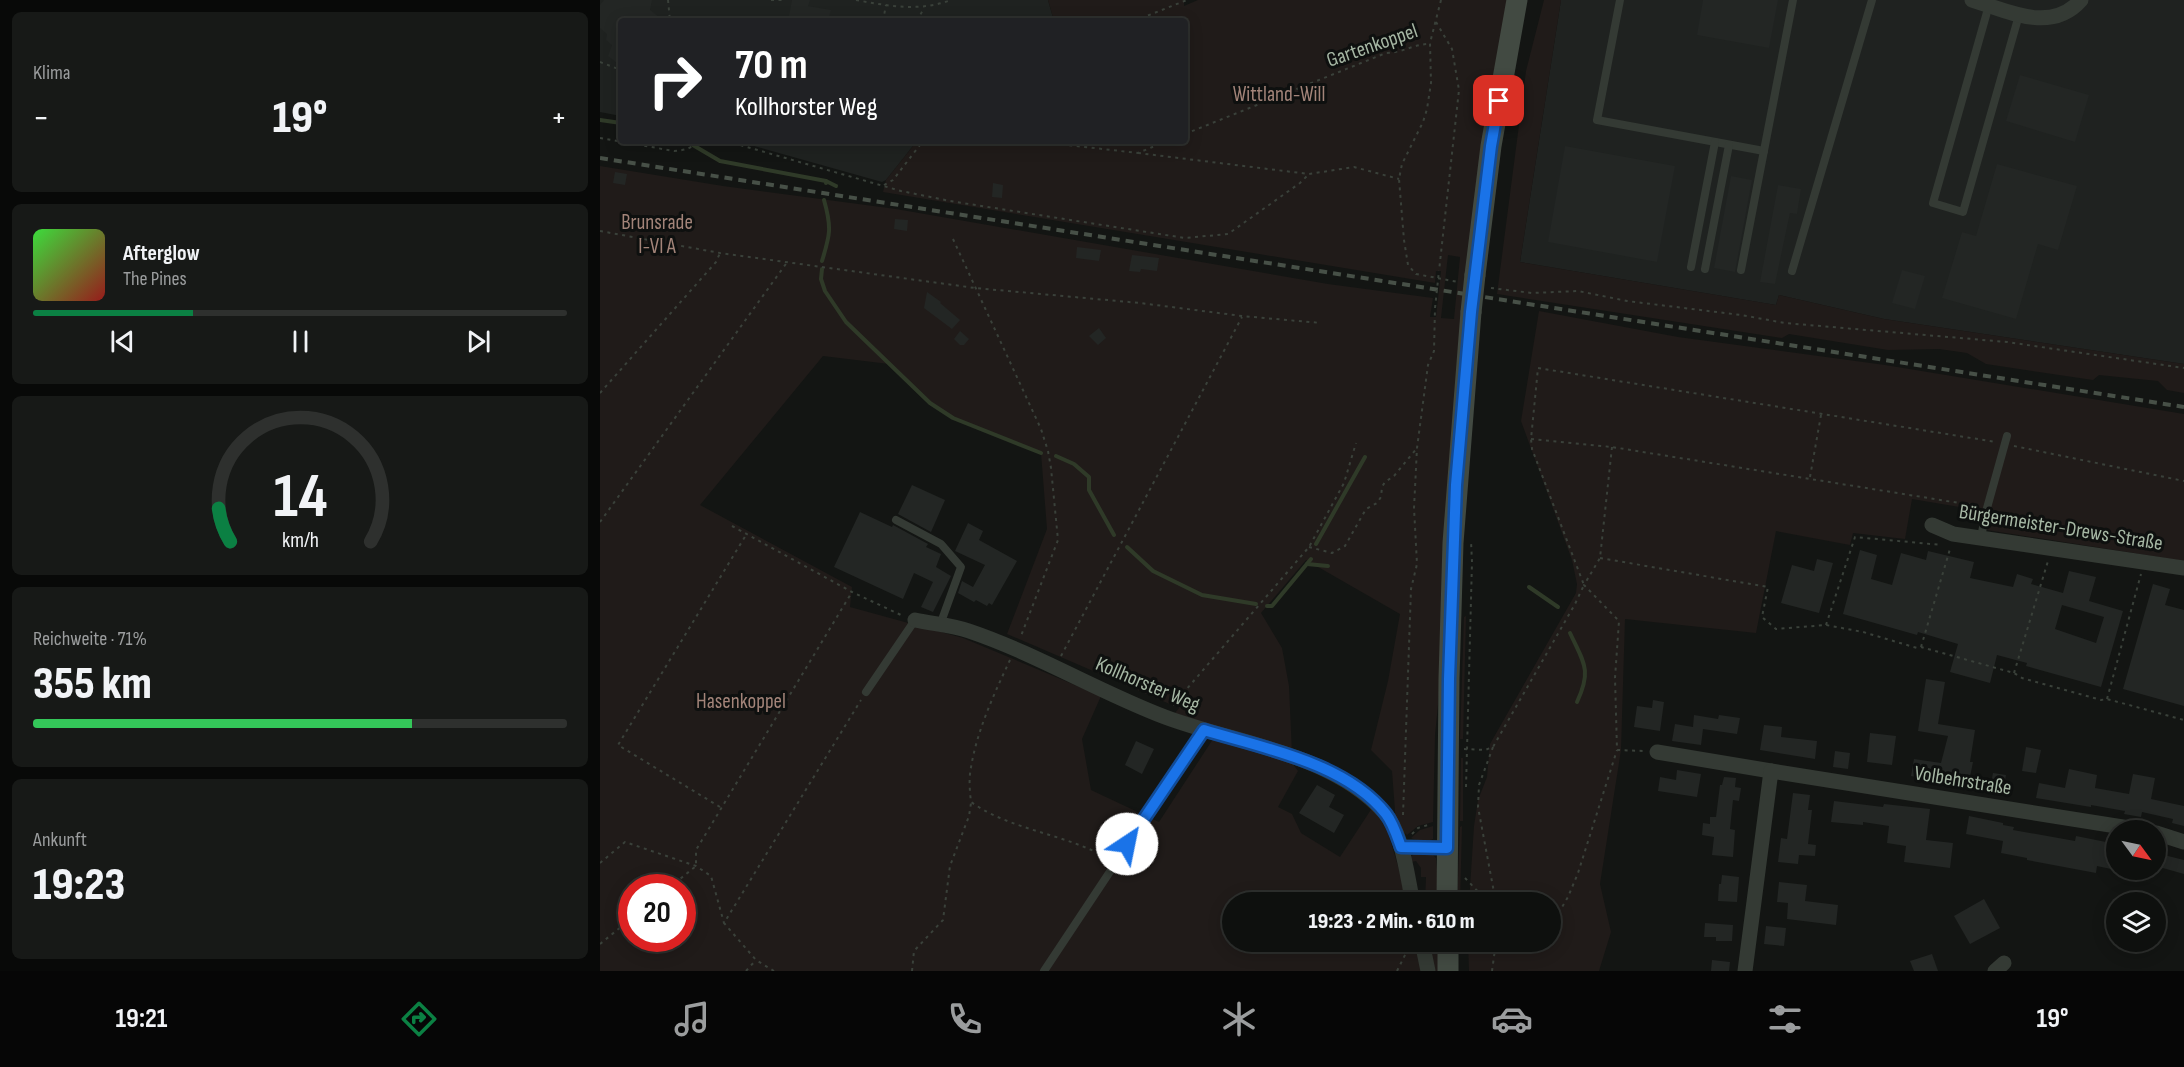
<!DOCTYPE html>
<html lang="de">
<meta charset="utf-8">
<style>
:root{--surface:#0e100e;--page:#171917;--text:#f1f3f6;--muted:#9b9d9e;--line:#2e302e;--accent:#0b8043}
body{margin:0;font-family:"Sofia Sans Condensed",sans-serif;background:var(--page);color:var(--text);height:100vh;display:flex;flex-direction:column;font-size:22px;white-space:nowrap}
*{box-sizing:border-box;margin:0}
p{font-size:20px;color:var(--muted)}
.icon{flex:none;width:33px;height:33px;fill:none;stroke:currentColor;stroke-width:2;stroke-linecap:round;stroke-linejoin:round}
.map{position:relative;flex:1;overflow:hidden}
.details{display:flex;flex-direction:column;gap:12px;padding:12px;background:#080908;width:600px}
.details>*{flex:none}
.banner{position:absolute;left:18px;top:18px;width:570px;height:126px;border-radius:6px;box-shadow:0 3px 15px #0003,0 0 0 2px var(--line);background:#202124;color:#fff;overflow:hidden}
.needle{width:39px;rotate:123deg}
.buttons{position:absolute;left:1506px;top:820px;display:grid;gap:12px}
.buttons a{display:grid;place-items:center;width:60px;height:60px;border-radius:50%;background:var(--surface);box-shadow:0 3px 15px #0003,0 0 0 2px var(--line);font-size:30px}
.speed{position:absolute;left:18px;top:874px;display:flex;gap:12px;font-size:30px;font-weight:700;text-align:center}
.speed>*{display:grid;place-content:center;width:78px;height:78px;border-radius:50%;background:var(--surface);box-shadow:0 3px 15px #0003,0 0 0 2px var(--line);line-height:1}
.speed .limit{border:9px solid #d22;background:#fff;color:#111}
.pin{position:absolute;display:grid;place-items:center;width:51px;height:51px;color:#fff;margin:-26px;border-radius:12px;box-shadow:0 3px 9px #0006}
.me{position:absolute;width:66px;margin:-33px;rotate:34deg;stroke-linejoin:round;filter:drop-shadow(0 0 4px #0008)}
.turn{display:flex;align-items:center;gap:21px;height:126px;padding:0 18px;font-size:27px}
.turn .icon{width:78px;height:78px;stroke-width:2.5}
.turn b{display:block;font-size:42px;line-height:51px}
.big{font-size:45px;font-weight:800;line-height:1.1}
.details .widget{flex:1;display:flex;flex-direction:column;justify-content:center;gap:9px;min-width:0;padding:0 21px;border-radius:9px;background:var(--page)}
.details .dial{align-items:center;gap:0}
.dial svg{height:156px;overflow:visible;fill:none;stroke:var(--line);stroke-width:7;stroke-linecap:round;text-anchor:middle}
.dial text{fill:var(--text);stroke:none}
.song{display:flex;align-items:center;gap:18px}
.cover{width:72px;height:72px;border-radius:9px;background:linear-gradient(135deg,hsl(120 70% 55%),hsl(0 70% 35%))}
.played{height:6px;border-radius:3px;background:linear-gradient(90deg,var(--accent) 30%,var(--line) 30%)}
.keys{display:flex;justify-content:space-around;direction:ltr}
.heat{display:flex;justify-content:space-between;align-items:center;font-size:33px;direction:ltr}
.charge{height:9px;border-radius:4px;background:linear-gradient(90deg,#34c759 71%,var(--line) 0)}
.trip{position:absolute;left:622px;top:892px;width:339px;height:60px;border-radius:30px;background:var(--surface);box-shadow:0 3px 15px #0003,0 0 0 2px var(--line);font-weight:800;line-height:60px;text-align:center}
.dock{display:flex;height:96px;justify-content:space-around;align-items:center;background:#060606;color:var(--muted)}
.dock .icon{width:42px;height:42px}
.dock .current{color:var(--accent)}
.dock b{font-size:27px;color:var(--text)}
main{display:flex;flex:1;min-height:0}
.map>svg:first-child{display:block}
.built{fill:#1f2220}
.green{fill:#201b19;fill-rule:evenodd}
.lines{fill:none;stroke-linecap:round;stroke-linejoin:round}
.stream{stroke:#2f3a28;stroke-width:4}
.building{fill:#232624;fill-rule:evenodd}
.path{stroke:#3a413a;stroke-width:2;stroke-dasharray:3 4.5;stroke-linecap:butt}
.service{stroke:#343a34;stroke-width:8}
.minor{stroke:#343a34;stroke-width:15}
.secondary{stroke:#424a42;stroke-width:21}
.rail{stroke:#475047;stroke-width:4;stroke-dasharray:8 6;stroke-linecap:butt}
.path-bridge{stroke:#3a413a;stroke-width:2;stroke-dasharray:3 4.5;stroke-linecap:butt}
.secondary-bridge{stroke:#424a42;stroke-width:21}
.route-casing{stroke:#114b97;stroke-width:15}
.route{stroke:#1a73e8;stroke-width:10}
.labels{text-anchor:middle;stroke-width:6;stroke-linejoin:round;paint-order:stroke}
.street-label{font-size:21px;fill:#a6b7a4;stroke:#0e100f}
.park-label{font-size:21px;fill:#a38479;stroke:#0e100f}
</style>
<main>
<section class="details">
<div class="widget"><p>Klima</p>
<div class="heat"><a>−</a><b class="big">19°</b><a>+</a></div>
</div>
<div class="widget">
<div class="song"><i class="cover"></i><div><b>Afterglow</b><p>The Pines</p></div></div>
<div class="played"></div>
<div class="keys"><svg class="icon" aria-label="previous" viewBox="0 0 24 24"><path d="M18 5L8 12l10 7zM5 5v14"/></svg><svg class="icon" aria-label="pause" viewBox="0 0 24 24"><path d="M8 5v14M16 5v14"/></svg><svg class="icon" aria-label="next" viewBox="0 0 24 24"><path d="M6 5l10 7-10 7zM19 5v14"/></svg></div>
</div>
<div class="widget dial"><svg viewBox="0 0 100 80">
<path d="M14 69A42 42 0 1 1 86 69"/>
<path d="M14 69A42 42 0 0 1 8 52" stroke="#0b8043"/>
<text x="50" y="56" font-size="32" font-weight="700">14</text>
<text x="50" y="72" font-size="11">km/h</text>
</svg></div>
<div class="widget"><p>Reichweite · 71%</p><b class="big">355 km</b><div class="charge"></div></div>
<div class="widget"><p>Ankunft</p><b class="big">19:23</b></div>
</section>
<div class="map">
<svg width="1584" height="971" viewBox="0 0 1584 971">
<rect width="100%" height="100%" fill="#131513"/>
<g class="built">
<polygon points="0,0 448,0 454,21 21,21 21,116 0,112"/>
<polygon points="961,0 1584,0 1584,364 1284,319 1179,295 1176,305 920,262"/>
<polygon points="136,141 317,141 286,180 282,182"/>
</g>
<g class="green">
<path d="M 448,0 L 584,0 L 584,6 L 598,0 L 908,0 L 835,735 L 833,822 L 818,826 L 807,835 L 796,824 L 792,771 L 771,750 L 788,681 L 800,614 L 706,560 L 661,613 L 682,648 L 689,686 L 692,754 L 575,713 L 579,708 L 407,634 L 447,529 L 441,453 L 353,418 L 330,403 L 289,364 L 223,356 L 100,505 L 252,587 L 250,607 L 363,638 L 501,696 L 482,739 L 491,790 L 559,822 L 613,739 L 693,764 L 698,771 L 678,807 L 692,814 L 701,833 L 740,857 L 772,808 L 786,826 L 809,903 L 633,903 L 633,942 L 818,942 L 824,971 L 0,971 L 0,166 L 123,186 L 296,209 L 728,284 L 833,298 L 830,317 L 836,317 L 841,271 L 836,271 L 835,283 L 283,192 L 286,180 L 317,141 L 585,141 L 585,21 L 454,21 ZM 848,255 L 860,257 L 854,319 L 841,318 ZM 32,888 L 82,888 L 82,939 L 32,939 Z"/>
<polygon points="944,0 961,0 920,262 1176,305 1179,295 1284,319 1584,364 1584,393 1567,390 1558,381 1499,375 1493,380 1386,364 1367,353 1339,349 1288,350 1189,334 1182,338 897,294 926,71"/>
<polygon points="939,311 1078,337 1285,365 1584,414 1584,561 1387,530 1389,512 1312,499 1305,539 1253,533 1250,545 1176,531 1156,633 1025,619 1021,750 1000,884 1011,932 999,971 869,971 868,942 951,942 951,903 869,903 874,826 878,800 887,777 890,744 976,593 977,584 972,560 921,421"/>
<polygon points="866,616 863,739 860,739 864,617"/>
<polygon points="861,758 863,758 863,821 860,821"/>
<path d="M 833,826 L 833,839 C 827,842 817,841 811,838 L 820,830 Z"/>
<polygon points="862,826 860,903 857,903 860,827"/>
<polygon points="816,853 833,855 836,858 840,903 825,903 826,877 821,877 821,868 816,861 811,862 810,857"/>
<polygon points="825,942 840,942 841,971 831,971"/>
</g>
<g class="lines">
<g class="stream">
<polyline points="0,120 21,123"/>
<polyline points="86,141 120,161 226,181 226,183"/>
<polyline points="226,181 236,186"/>
<path d="M 222,261 C 230,235 232,228 224,200"/>
<polyline points="222,269 221,279 225,291 246,322 330,403 353,418 441,453"/>
<polyline points="456,456 474,464 489,477 489,490 514,535"/>
<polyline points="716,544 765,457"/>
<polyline points="527,547 553,571 602,595 656,604"/>
<polyline points="707,564 728,566"/>
<polyline points="929,587 958,607"/>
<polyline points="667,606 672,606 711,559"/>
<path d="M 970,633 C 984,663 992,670 977,702"/>
</g>
</g>
<g class="building">
<polygon points="4,0 52,0 50,10 64,21 21,21 21,66 8,56 12,45 6,40 7,34 0,28 0,5"/>
<polygon points="192,0 210,0 208,6 231,10 228,21 188,21"/>
<polygon points="1103,0 1178,0 1169,48 1097,35"/>
<polygon points="1420,75 1489,95 1475,142 1406,121"/>
<polygon points="965,146 1075,166 1057,262 948,242"/>
<polygon points="1397,164 1477,186 1458,250 1438,244 1416,319 1342,298 1362,232 1376,236"/>
<polygon points="15,172 27,174 25,185 13,183"/>
<polygon points="1131,176 1152,180 1135,272 1114,268"/>
<polygon points="393,183 403,185 402,198 392,197"/>
<polygon points="1178,185 1201,189 1197,214 1190,213 1175,284 1160,282"/>
<polygon points="295,219 308,220 307,231 294,229"/>
<polygon points="477,247 501,250 499,261 476,258"/>
<polygon points="532,255 559,258 557,271 541,269 540,272 529,271"/>
<polygon points="1302,270 1325,276 1315,309 1292,303"/>
<polygon points="327,292 341,302 340,303 360,320 352,329 324,308"/>
<polygon points="499,328 506,338 498,345 489,336"/>
<polygon points="360,331 369,339 364,345 360,345 354,339"/>
<polygon points="312,485 345,500 331,532 298,514"/>
<polygon points="260,512 292,527 293,525 328,544 326,547 341,554 336,567 351,576 333,612 321,607 333,582 314,573 303,599 234,567"/>
<polygon points="368,523 383,531 379,540 417,561 392,605 389,603 387,606 376,600 374,602 358,593 362,581 373,587 385,565 355,551"/>
<path d="M 1260,550 L 1277,555 L 1271,579 L 1292,585 L 1301,553 L 1326,560 L 1328,551 L 1374,562 L 1370,578 L 1413,587 L 1417,574 L 1433,579 L 1431,584 L 1463,593 L 1469,571 L 1496,577 L 1489,601 L 1523,611 L 1501,687 L 1426,666 L 1427,663 L 1397,655 L 1390,683 L 1350,672 L 1358,644 L 1318,632 L 1317,635 L 1243,614 ZM 1462,605 L 1504,617 L 1496,643 L 1455,629 Z"/>
<polygon points="1217,559 1233,563 1219,613 1181,603 1192,565 1214,571"/>
<polygon points="1553,584 1570,589 1565,605 1584,610 1584,706 1523,689"/>
<polygon points="1326,679 1345,682 1338,724 1375,730 1370,762 1373,762 1368,787 1311,776 1314,759 1341,763 1348,736 1318,731"/>
<polygon points="1053,700 1064,702 1060,731 1034,727 1037,706 1052,708"/>
<polygon points="1094,715 1118,719 1119,715 1140,718 1137,734 1103,729 1101,745 1072,741 1075,724 1093,727"/>
<polygon points="1164,725 1182,727 1181,737 1217,741 1215,759 1160,750"/>
<polygon points="1270,733 1296,736 1292,765 1267,762"/>
<polygon points="536,741 554,749 542,774 525,765"/>
<polygon points="1426,747 1441,750 1436,773 1422,771"/>
<polygon points="1235,751 1250,753 1248,769 1233,767"/>
<polygon points="1469,769 1497,775 1495,788 1529,794 1533,774 1555,778 1551,799 1584,806 1584,826 1572,823 1573,819 1542,812 1541,817 1524,814 1525,811 1491,805 1491,807 1436,798 1439,783 1465,788"/>
<polygon points="1077,770 1101,774 1097,797 1058,791 1060,777 1076,780"/>
<polygon points="1393,773 1406,775 1403,791 1390,789"/>
<polygon points="1124,777 1136,778 1135,787 1141,788 1139,801 1133,800 1130,829 1135,830 1133,857 1112,855 1114,837 1102,835 1103,823 1110,824 1110,817 1116,817 1120,785 1122,785"/>
<polygon points="717,785 735,795 729,807 744,815 734,833 699,813"/>
<polygon points="1193,793 1210,795 1208,810 1212,810 1208,844 1216,845 1215,856 1199,855 1198,864 1178,862 1181,838 1187,839"/>
<polygon points="1234,801 1283,807 1284,804 1330,809 1326,840 1353,843 1350,868 1304,862 1306,846 1287,843 1289,826 1263,822 1263,825 1231,822"/>
<polygon points="1369,816 1403,823 1403,825 1414,827 1413,830 1475,841 1476,836 1516,844 1516,870 1497,866 1496,873 1427,860 1427,858 1401,853 1403,841 1366,834"/>
<polygon points="1556,853 1584,860 1584,874 1556,866"/>
<polygon points="1122,875 1139,877 1137,902 1118,901 1119,884 1121,884"/>
<polygon points="1179,882 1207,885 1205,901 1238,905 1236,925 1187,919 1188,903 1177,902"/>
<polygon points="1384,899 1400,928 1370,944 1354,916"/>
<polygon points="1105,923 1133,925 1132,941 1116,941 1116,937 1104,937"/>
<polygon points="1166,926 1186,928 1184,946 1164,944"/>
<polygon points="1332,954 1338,971 1314,971 1310,961"/>
<polygon points="1112,960 1130,962 1129,971 1111,971"/>
</g>
<g class="lines">
<g class="path">
<polyline points="68,0 70,21"/>
<polyline points="171,0 183,0"/>
<path d="M 256,0 C 289,6 319,12 351,0"/>
<polyline points="841,0 830,43 831,83 827,109 823,122 802,164 799,179 804,240 808,265 816,274 858,282"/>
<polyline points="283,21 286,5"/>
<polyline points="317,21 324,8"/>
<polyline points="534,21 587,0"/>
<polyline points="836,22 852,49 859,90 839,271"/>
<polyline points="0,62 21,70"/>
<path d="M 585,134 L 786,53 C 802,53 814,44 829,44"/>
<path d="M 0,138 L 74,151 C 85,150 91,149 98,141"/>
<polyline points="126,141 301,191 350,201 585,238 628,234 700,183 709,174"/>
<polyline points="432,141 538,153 567,141"/>
<polyline points="538,153 709,174 754,167 799,179"/>
<polyline points="284,185 293,180 323,141"/>
<polyline points="0,231 120,253 375,288 540,303 642,316 721,323"/>
<polyline points="353,239 441,429 448,451 451,468 458,540 421,636"/>
<polyline points="891,288 932,293 978,291 1027,301 1141,315 1185,323 1407,342 1584,368"/>
<polyline points="0,393 116,262 120,253"/>
<polyline points="931,439 1012,447 1378,506"/>
<polyline points="1414,446 1584,481"/>
<polyline points="1012,447 1000,558 984,585 1019,621 1015,678 1017,750 1045,751"/>
<polyline points="1210,477 1221,415"/>
<polyline points="0,522 188,261"/>
<polyline points="132,526 252,592 301,615"/>
<polyline points="709,547 732,553 745,546 766,509 777,503 781,497 782,487 785,482 794,476 817,448"/>
<polyline points="1000,558 1168,587 1162,617 1176,629 1226,625 1263,632 1317,648 1321,647 1414,673 1422,678 1501,700 1507,699 1584,720"/>
<polyline points="1226,625 1255,537 1342,545"/>
<polyline points="1321,647 1350,549"/>
<polyline points="461,656 642,317"/>
<path d="M 410,660 C 393,696 375,735 370,774 C 369,783 370,793 371,802 C 412,831 464,833 507,858"/>
<polyline points="1414,673 1448,561"/>
<polyline points="1507,699 1541,574"/>
<polyline points="573,705 709,547 744,483 756,443"/>
<polyline points="893,747 879,785 878,807 896,903"/>
<polyline points="864,749 885,750 893,747 975,604 984,585 932,449 931,439 938,368 1396,442"/>
<polyline points="866,787 872,562 871,541"/>
<polyline points="120,807 18,745 146,535"/>
<polyline points="803,815 811,589 817,564 814,508 817,448 828,365 834,351 835,308"/>
<polyline points="812,834 818,828 831,824"/>
<polyline points="0,863 25,842 96,866 111,876 124,923"/>
<polyline points="865,878 889,903"/>
<polyline points="69,888 96,866 96,850 252,592"/>
<polyline points="951,926 968,897 978,873 1017,750"/>
<polyline points="940,942 942,942"/>
<polyline points="0,944 32,918"/>
<polyline points="146,971 156,960"/>
<polyline points="174,971 156,960 124,923 261,700"/>
<polyline points="312,971 314,951 343,920 350,866 369,816 371,803"/>
<polyline points="797,971 809,947"/>
<polyline points="892,971 896,942"/>
</g>
<g class="service">
<polyline points="1020,0 997,120 1164,151"/>
<polyline points="1389,5 1333,203 1363,212 1419,15"/>
<polyline points="1091,267 1115,142"/>
<polyline points="1105,269 1129,145"/>
<polyline points="1141,270 1193,0"/>
<polyline points="1192,271 1272,0"/>
<polyline points="296,520 341,544 361,567 340,625"/>
<polyline points="1381,537 1387,508 1407,436"/>
<polyline points="266,692 315,620"/>
<polyline points="444,971 604,730"/>
</g>
<g class="minor">
<path d="M 1372,0 C 1408,11 1451,34 1481,0"/>
<polyline points="1332,525 1353,534 1584,568"/>
<path d="M 315,620 C 333,624 352,625 369,631 C 437,654 499,692 565,717 C 637,744 731,753 784,812 C 803,833 807,876 813,903"/>
<polyline points="1057,752 1171,771"/>
<polyline points="1556,833 1584,842"/>
<polyline points="801,847 847,848"/>
<polyline points="822,942 828,971"/>
<polyline points="1145,971 1171,771 1548,831"/>
<polyline points="1395,971 1404,963"/>
</g>
<g class="secondary">
<polyline points="875,275 891,146 917,0"/>
<polyline points="847,903 849,679 853,543 871,312"/>
<polyline points="848,942 848,971"/>
</g>
<polyline class="rail" points="0,158 1584,407"/>
<polyline class="path-bridge" points="835,308 839,271"/>
<polyline class="secondary-bridge" points="871,312 875,275"/>
</g>
<g class="lines">
<g class="route-casing">
<path id="route" d="M 527,844 L 604,730 C 663,748 746,763 786,814 C 793,823 797,836 801,847 L 847,848 L 849,679 L 856,485 L 871,312 L 891,146 L 899,101"/>
</g>
<use href="#route" class="route"/>
</g>
<g class="labels">
<g class="street-label">
<text transform="translate(772 45) rotate(-19)" y="7">Gartenkoppel</text>
<text transform="translate(1461 527) rotate(9)" y="7">Bürgermeister-Drews-Straße</text>
<text transform="translate(548 684) rotate(23)" y="7">Kollhorster Weg</text>
<text transform="translate(1363 780) rotate(9)" y="7">Volbehrstraße</text>
</g>
<g class="park-label">
<text x="679" y="101">Wittland-Will</text>
<text x="57" y="229">Brunsrade<tspan x="57" dy="24">I-VI A</tspan></text>
<text x="141" y="708">Hasenkoppel</text>
</g>
</g>
</svg>
<div class="buttons">
<a><svg class="needle" viewBox="-14 -14 28 28"><path d="M0-13l5 13h-10z" fill="#e53935"/><path d="M0 13l5-13h-10z" fill="#9b9d9e"/></svg></a>
<a><svg class="icon" aria-label="layers" viewBox="0 0 24 24"><path d="M12 4l9 5-9 5-9-5zM3 14l9 5 9-5"/></svg></a>
</div>
<div class="speed"><div class="limit">20</div></div>
<div class="pin" style="left:899px;top:101px;background:#d93025"><svg class="icon" aria-label="arrive" viewBox="0 0 24 24"><path d="M6 21V4h12l-3 4 3 4H6"/></svg></div>
<svg class="me" style="left:527px;top:844px" viewBox="-20 -20 40 40"><circle r="19" fill="#fff"/><path d="M0-13L10 11 0 6-10 11z" fill="#1a73e8"/></svg>
<div class="trip">19:23 · 2 Min. · 610 m</div>
<div class="banner">
<div class="turn"><svg class="icon" aria-label="right" viewBox="0 0 24 24"><path d="M7 20v-9h11M14 6l5 5-5 5"/></svg><div><b>70 m</b>Kollhorster Weg</div></div>
</div>
</div>
</main>
<nav class="dock">
<b>19:21</b>
<svg class="icon current" aria-label="directions" viewBox="0 0 24 24"><path d="M12 3l9 9-9 9-9-9zM9 14v-3h6M13 9l2 2-2 2"/></svg>
<svg class="icon" aria-label="music" viewBox="0 0 24 24"><path d="M9 18V5l10-2v13"/><circle cx="6" cy="18" r="3"/><circle cx="16" cy="16" r="3"/></svg>
<svg class="icon" aria-label="phone" viewBox="0 0 24 24"><path d="M5 4h4l2 5-3 2q2 4 5 5l2-3 5 2v4C11 20 4 13 5 4z"/></svg>
<svg class="icon" aria-label="climate" viewBox="0 0 24 24"><path d="M12 3v18M4 7l16 10M4 17L20 7"/></svg>
<svg class="icon" aria-label="car" viewBox="0 0 24 24"><path d="M5 17H2v-5l4-1 3-4h7l3 4 3 1v5h-3M9 17h6M6 11h13"/><circle cx="7" cy="17" r="2"/><circle cx="17" cy="17" r="2"/></svg>
<svg class="icon" aria-label="filters" viewBox="0 0 24 24"><path d="M4 7h16M4 17h16"/><circle cx="9" cy="7" r="2"/><circle cx="15" cy="17" r="2"/></svg>
<b>19°</b>
</nav>
